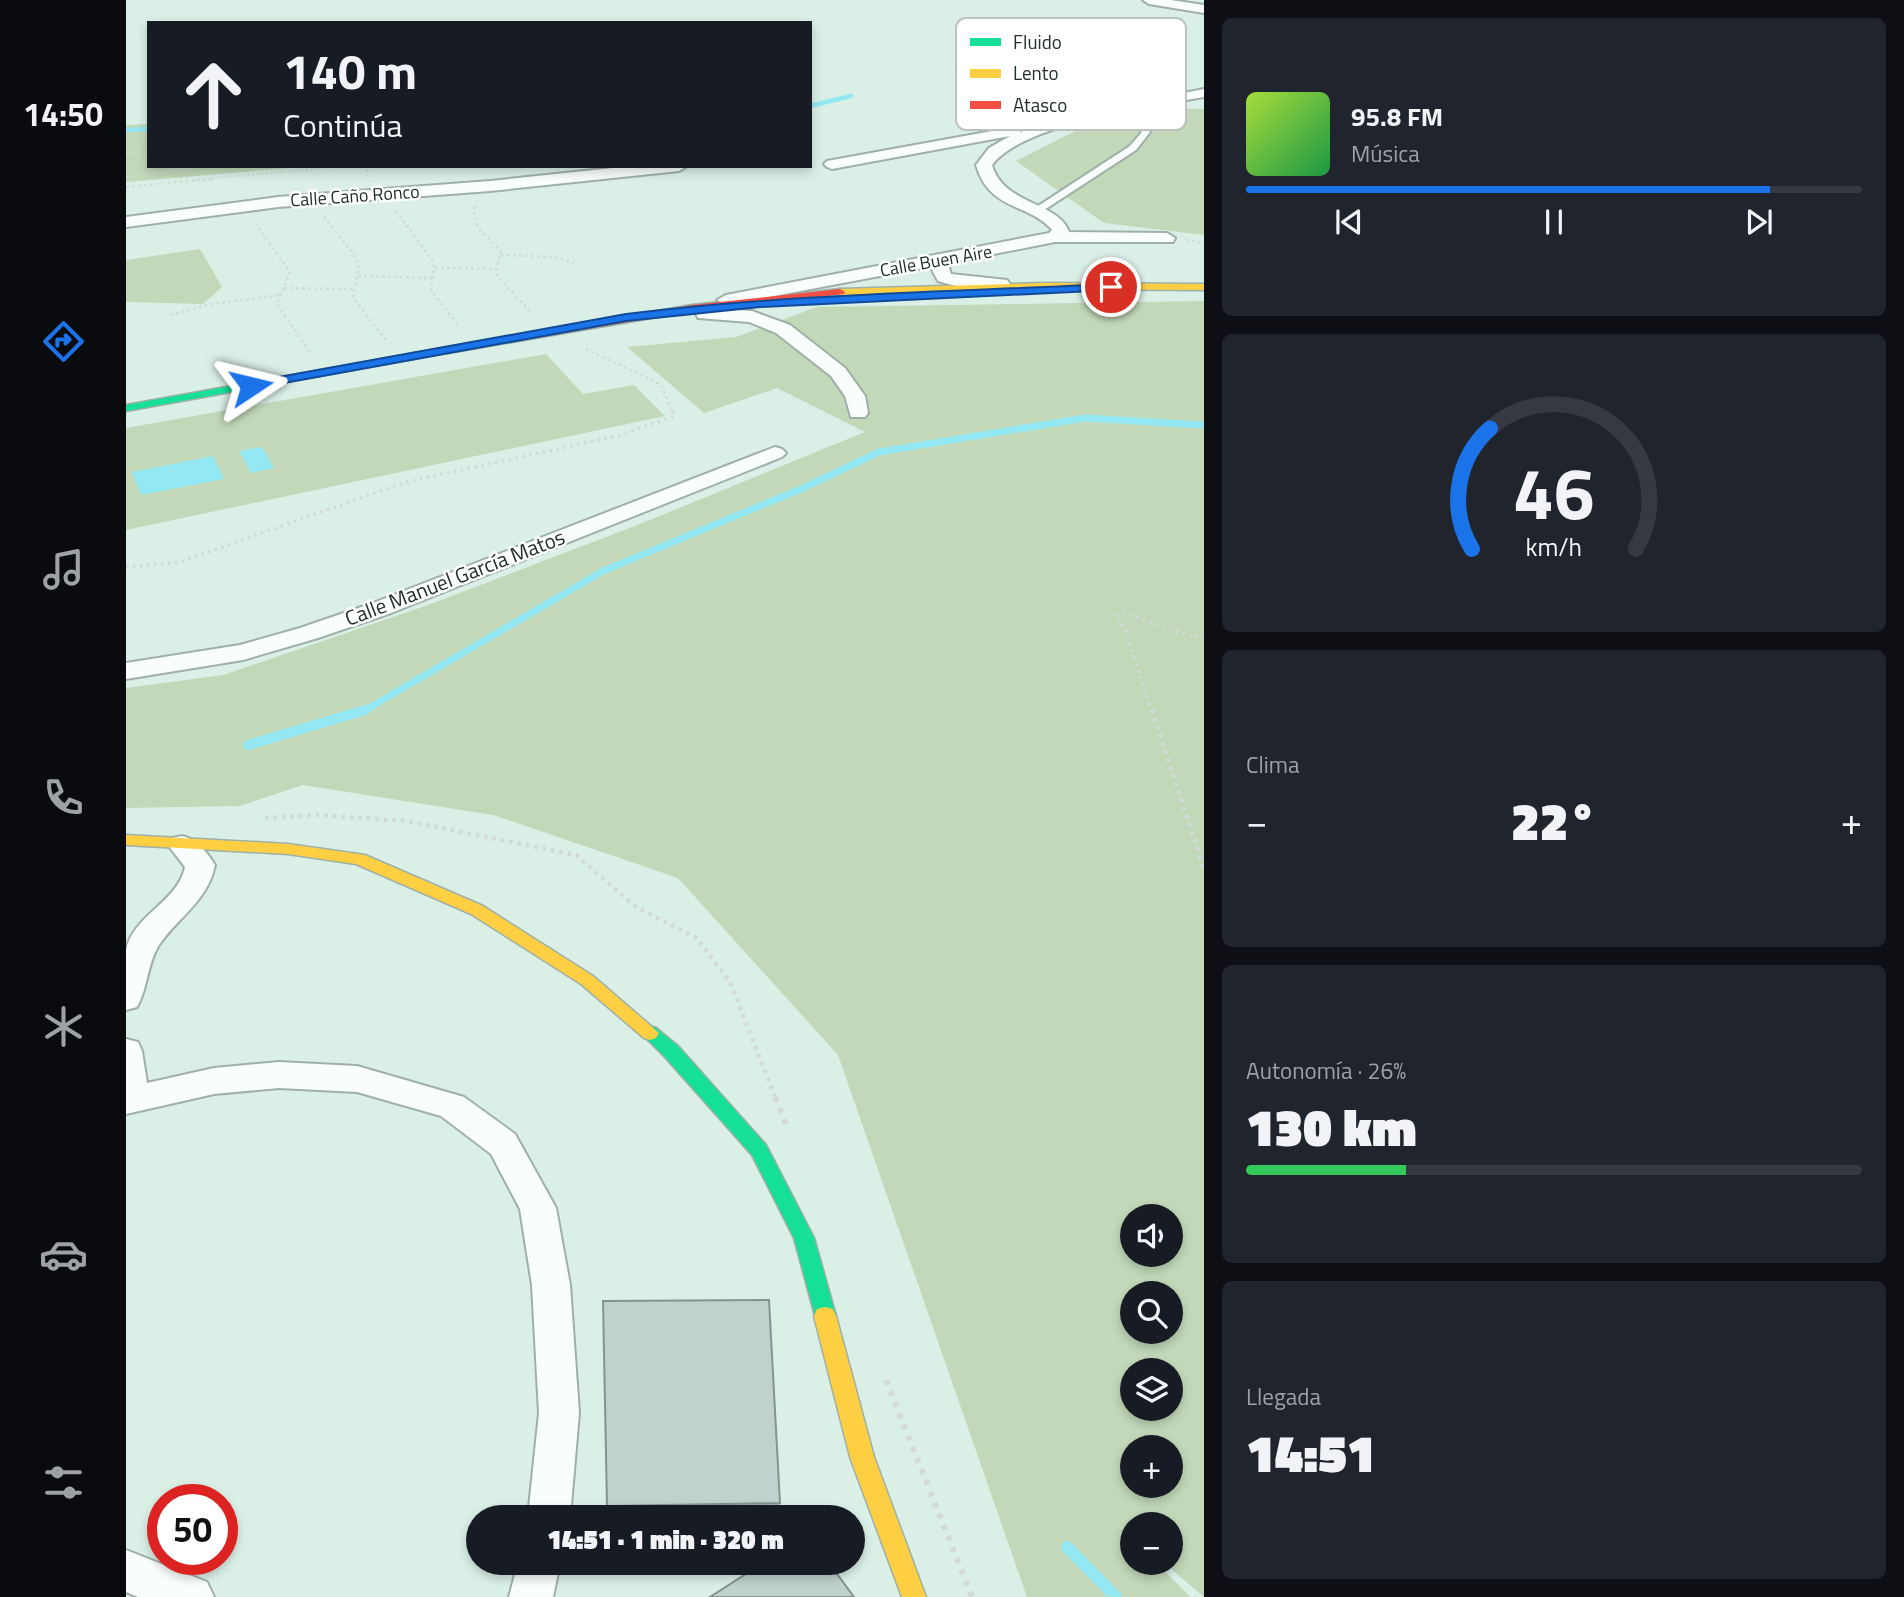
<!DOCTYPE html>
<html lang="es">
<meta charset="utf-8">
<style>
:root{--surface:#171b24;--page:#20242c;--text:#f1f3f6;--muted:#9ea1a6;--line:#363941;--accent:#1a73e8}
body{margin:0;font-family:"Titillium Web",sans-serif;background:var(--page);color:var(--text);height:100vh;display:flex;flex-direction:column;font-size:26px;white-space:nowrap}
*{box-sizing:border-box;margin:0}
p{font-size:23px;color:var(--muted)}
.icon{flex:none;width:38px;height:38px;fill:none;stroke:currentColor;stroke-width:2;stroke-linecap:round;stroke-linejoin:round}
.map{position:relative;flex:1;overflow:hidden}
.drawer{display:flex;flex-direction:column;gap:18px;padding:18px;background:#0d0f14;width:700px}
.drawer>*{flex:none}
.hud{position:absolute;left:21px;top:21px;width:665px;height:147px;border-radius:0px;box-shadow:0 4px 10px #0003;background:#171b24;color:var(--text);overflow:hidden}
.controls{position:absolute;left:994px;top:1204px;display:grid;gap:14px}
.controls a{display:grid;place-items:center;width:63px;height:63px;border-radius:50%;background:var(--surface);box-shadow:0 4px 10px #0003;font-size:35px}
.speed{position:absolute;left:21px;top:1484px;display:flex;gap:14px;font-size:35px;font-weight:700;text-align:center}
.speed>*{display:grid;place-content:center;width:91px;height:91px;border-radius:50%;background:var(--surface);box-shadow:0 4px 10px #0003;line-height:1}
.speed .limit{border:10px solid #d22;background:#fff;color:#111}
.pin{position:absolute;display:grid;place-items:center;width:60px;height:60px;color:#fff;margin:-30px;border:4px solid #fff;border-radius:50%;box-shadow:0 2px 7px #0007}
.me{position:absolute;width:77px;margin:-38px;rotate:80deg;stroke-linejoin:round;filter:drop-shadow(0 0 5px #0008)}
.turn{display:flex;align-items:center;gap:24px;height:147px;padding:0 21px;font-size:32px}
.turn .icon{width:91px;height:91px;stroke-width:2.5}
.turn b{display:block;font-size:49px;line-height:60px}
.big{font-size:52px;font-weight:800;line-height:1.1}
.drawer .card{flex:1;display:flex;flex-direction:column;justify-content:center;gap:10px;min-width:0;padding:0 24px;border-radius:10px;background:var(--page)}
.drawer .dial{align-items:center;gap:0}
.dial svg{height:182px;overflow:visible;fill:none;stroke:var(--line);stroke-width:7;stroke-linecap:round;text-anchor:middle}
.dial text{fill:var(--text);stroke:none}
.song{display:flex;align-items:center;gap:21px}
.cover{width:84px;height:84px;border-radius:10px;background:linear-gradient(135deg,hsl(80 70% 55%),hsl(140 70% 35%))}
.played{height:7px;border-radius:4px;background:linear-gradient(90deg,var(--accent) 85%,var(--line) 85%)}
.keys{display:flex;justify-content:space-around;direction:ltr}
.heat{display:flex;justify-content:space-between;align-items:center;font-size:38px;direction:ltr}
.charge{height:10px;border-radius:5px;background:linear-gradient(90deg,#34c759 26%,var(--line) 0)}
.trip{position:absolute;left:340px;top:1505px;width:399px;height:70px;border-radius:35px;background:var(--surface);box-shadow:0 4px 10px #0003;font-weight:800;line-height:70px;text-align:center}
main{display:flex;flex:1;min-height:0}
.menu{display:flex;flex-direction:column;width:126px;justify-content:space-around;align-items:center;background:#090b0e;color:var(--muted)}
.menu .icon{width:49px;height:49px}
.menu .active{color:var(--accent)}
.menu b{font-size:32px;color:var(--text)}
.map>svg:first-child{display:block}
.green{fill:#c2d8b8;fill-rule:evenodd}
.water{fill:#93e8f3}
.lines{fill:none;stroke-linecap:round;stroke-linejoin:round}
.stream-far3{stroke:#93e8f3;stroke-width:4.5}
.stream-far2{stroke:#93e8f3;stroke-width:7}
.stream-far1{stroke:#93e8f3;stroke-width:10}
.stream{stroke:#93e8f3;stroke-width:12}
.lane-casing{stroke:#9eb0a8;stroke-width:4}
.street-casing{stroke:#9eb0a8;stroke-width:4}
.fast-casing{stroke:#9eb0a8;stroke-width:3}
.slow-casing{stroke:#9eb0a8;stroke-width:3}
.jam-casing{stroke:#9eb0a8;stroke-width:3}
.path-far4{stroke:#d3dad7;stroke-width:2;stroke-dasharray:2 2.5;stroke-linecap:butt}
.path-far3{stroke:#d3dad7;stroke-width:2.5;stroke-dasharray:2.5 3.5;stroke-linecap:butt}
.path-far2{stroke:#d3dad7;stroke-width:3.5;stroke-dasharray:2.5 4.5;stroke-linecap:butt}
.path-far1{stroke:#d3dad7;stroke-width:4.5;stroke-dasharray:3.5 5;stroke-linecap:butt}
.path{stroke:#d3dad7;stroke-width:6;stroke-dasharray:5 7;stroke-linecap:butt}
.lane{fill:#f9fdfb;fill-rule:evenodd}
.street{fill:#f9fdfb;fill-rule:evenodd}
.fast{fill:#16e098;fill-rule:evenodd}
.slow{fill:#ffcf43;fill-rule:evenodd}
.jam{fill:#f24e42;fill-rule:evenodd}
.wall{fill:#a5b5b1}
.building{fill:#c0d2ce;stroke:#869390;stroke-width:2}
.route{fill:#1a73e8;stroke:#114b97;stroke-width:2}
.labels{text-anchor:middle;stroke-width:5;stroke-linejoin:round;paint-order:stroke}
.far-street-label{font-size:18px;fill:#20302a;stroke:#fff}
.street-label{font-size:21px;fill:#20302a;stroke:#fff}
.key{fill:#fff;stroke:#bcc1bf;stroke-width:2}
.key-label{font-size:19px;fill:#20302a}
</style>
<main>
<nav class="menu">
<b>14:50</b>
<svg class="icon active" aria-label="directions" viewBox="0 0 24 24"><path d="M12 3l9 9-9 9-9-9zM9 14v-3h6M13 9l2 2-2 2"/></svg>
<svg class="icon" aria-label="music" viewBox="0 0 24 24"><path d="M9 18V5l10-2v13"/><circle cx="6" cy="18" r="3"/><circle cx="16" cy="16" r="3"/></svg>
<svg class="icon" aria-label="phone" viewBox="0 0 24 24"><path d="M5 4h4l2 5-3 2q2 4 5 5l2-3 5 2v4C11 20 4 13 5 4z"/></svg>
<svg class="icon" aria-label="climate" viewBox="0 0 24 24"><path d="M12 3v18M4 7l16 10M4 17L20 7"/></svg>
<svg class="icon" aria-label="car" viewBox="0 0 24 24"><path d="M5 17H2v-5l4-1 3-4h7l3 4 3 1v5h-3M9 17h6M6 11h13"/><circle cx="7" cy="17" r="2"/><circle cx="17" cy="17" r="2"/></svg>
<svg class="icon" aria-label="filters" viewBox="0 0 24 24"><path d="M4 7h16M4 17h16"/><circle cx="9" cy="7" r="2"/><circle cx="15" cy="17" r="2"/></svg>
</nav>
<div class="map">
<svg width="1078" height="1597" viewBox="0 0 1078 1597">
<rect width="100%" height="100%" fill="#daf0e7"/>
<g class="green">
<polygon points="1024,108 1078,109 1078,235 978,223 890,161 953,129"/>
<polygon points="23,124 23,166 188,166 0,182 0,125"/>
<polygon points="74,249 96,287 77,304 0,302 0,260"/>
<path d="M 1078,301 L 1078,1597 L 1038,1563 L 1045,1563 L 1045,1524 L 1006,1524 L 1006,1535 L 994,1526 L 1006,1538 L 1006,1563 L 1031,1563 L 1064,1597 L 901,1597 L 712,1055 L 552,878 L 367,815 L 177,785 L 114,806 L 0,808 L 0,688 L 97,675 L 302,605 L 514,524 L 739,432 L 651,388 L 578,413 L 501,347 L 610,337 L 691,307 ZM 1006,1216 L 1045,1216 L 1045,1255 L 1006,1255 ZM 1006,1293 L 1045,1293 L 1045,1332 L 1006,1332 ZM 1006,1370 L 1045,1370 L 1045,1409 L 1006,1409 ZM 1006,1447 L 1045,1447 L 1045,1486 L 1006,1486 Z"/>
<polygon points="420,354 457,394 508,385 539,416 0,530 0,428"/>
</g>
<g class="water">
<polygon points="136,447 148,468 125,473 113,451"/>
<polygon points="87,456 98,479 15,495 6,472"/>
</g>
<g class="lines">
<g class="stream-far3">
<polyline points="684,106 725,96"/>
<polyline points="0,130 23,129"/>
</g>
<polyline class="stream-far2" points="236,712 477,571 675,489 753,452 959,418 1078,425"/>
<polyline class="stream-far1" points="122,745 239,710"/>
<polyline class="stream" points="941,1547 990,1597"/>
<g class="lane-casing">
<polygon id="lane" points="978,109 1014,121 1024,132 1010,150 912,214 906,214 906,210 1004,146 1016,132 1008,125 978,113"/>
</g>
<g class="street-casing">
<g id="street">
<polygon points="1017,0 1045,0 1078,5 1078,13 1023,4"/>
<path d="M 1078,89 L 1078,97 C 1027,106 896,124 866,165 C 877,205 933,202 943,232 L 1041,233 L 1049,238 L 1047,242 L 929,242 L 827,262 L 823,268 L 825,274 L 881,280 L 884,284 C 872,296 827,286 812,281 L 805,268 L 807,266 L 600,305 L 591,300 L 600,295 L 923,233 L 926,230 C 903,203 863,211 850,165 L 863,148 L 884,136 L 706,169 L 701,167 L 698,164 L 701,161 L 888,127 L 893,128 L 894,132 L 956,113 Z"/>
<polygon points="506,166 561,166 553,171 364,191 152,207 0,227 0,217 152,197 364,181"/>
<polygon points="579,308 626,311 664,325 719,368 739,396 742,413 739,417 725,417 719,396 705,376 650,333 623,322 572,318 570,314 572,310"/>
<polygon points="649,447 656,449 660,453 656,457 265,613 192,638 117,660 0,679 0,663 114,645 174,628 247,603"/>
<path d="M 56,836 C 70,839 81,852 89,865 C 82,901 52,917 33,945 C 21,964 22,988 11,1007 L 0,1010 C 0,992 0,968 0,950 C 7,915 52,902 59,867 L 42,845 L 46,838 Z"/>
<polygon points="0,1039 12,1042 16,1051 21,1083 88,1068 153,1062 231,1066 338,1097 389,1134 430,1208 444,1285 453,1413 444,1517 402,1517 413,1413 406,1285 394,1209 365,1154 315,1116 231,1092 153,1088 88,1094 0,1114"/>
<polygon points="0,1550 81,1582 88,1597 12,1597 0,1592"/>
<polygon points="392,1563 434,1563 427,1597 383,1597"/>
</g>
</g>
<g class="fast-casing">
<g id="fast">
<polygon points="322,347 327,350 326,352 0,411 0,405"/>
<polygon points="524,1026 530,1028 552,1046 640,1145 688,1238 710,1316 707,1323 699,1325 691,1323 668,1238 626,1155 538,1056 515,1033 518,1028"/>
</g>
</g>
<g class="slow-casing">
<g id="slow">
<polygon points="920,283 1078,284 1078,290 920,289 714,295 709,292 714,289"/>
<polygon points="0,835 162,844 239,855 357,906 467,976 533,1033 530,1038 524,1040 518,1038 455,984 345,914 230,864 162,854 0,845"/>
<polygon points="699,1307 707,1309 710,1316 748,1457 800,1597 776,1597 724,1457 688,1316 691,1309"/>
</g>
</g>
<g class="jam-casing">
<polygon id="jam" points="714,289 719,292 718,294 566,311 322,353 317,350 322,347 566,305"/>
</g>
<g class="path-far4">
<polyline points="0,153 23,152"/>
<polyline points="239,166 242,177"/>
<polyline points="0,177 80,166"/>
<polyline points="68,180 218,166"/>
</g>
<g class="path-far3">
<polyline points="0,187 86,179"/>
<path d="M 349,206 C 344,227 363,237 375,251 L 370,272 L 372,277 L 407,314"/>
<polyline points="270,211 308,263 305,290 333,326"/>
<polyline points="198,217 227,253 233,264 227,298 260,340"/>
<polyline points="129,223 164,272 151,304 185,354"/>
<polyline points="1060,240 1078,243"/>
<polyline points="375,255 432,257 448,264"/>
<polyline points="309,268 371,269"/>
<polyline points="232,276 308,278"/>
<polyline points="158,288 227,289"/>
<polyline points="44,315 81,305 153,295"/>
<polyline points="460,349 534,384 547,412"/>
</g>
<g class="path-far2">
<polyline points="0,567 54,562 280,482 491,436 549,416 546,411"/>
<polyline points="1026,712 1000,631 989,616 997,613 1065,636 1078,635"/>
</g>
<g class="path-far1">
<polyline points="1026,710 1078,869"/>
<polyline points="139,818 190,815 281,821 450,855 510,907 571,938 604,982 650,1099"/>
</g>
<g class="path">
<polyline points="649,1097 661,1127"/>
<polyline points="760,1380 846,1597"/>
</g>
<use href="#lane" class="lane"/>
<use href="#street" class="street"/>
<use href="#fast" class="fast"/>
<use href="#slow" class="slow"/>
<use href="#jam" class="jam"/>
</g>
<polygon class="wall" points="477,1301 654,1503 653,1517 481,1517"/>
<g class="building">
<polygon points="643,1300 654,1503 481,1506 477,1301"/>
<polygon points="637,1563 703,1563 728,1597 584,1597"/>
</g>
<path class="route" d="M 985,284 L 990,287 L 988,290 L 634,307 L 500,321 L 125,389 L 119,386 L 125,382 L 500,314 C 661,294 823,292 985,284 Z"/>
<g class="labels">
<g class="far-street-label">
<text transform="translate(229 196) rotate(-4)" y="6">Calle Caño Ronco</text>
<text transform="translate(810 261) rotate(-10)" y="6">Calle Buen Aire</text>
</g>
<g class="street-label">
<text transform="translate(329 578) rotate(-21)" y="7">Calle Manuel García Matos</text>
</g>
</g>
<rect x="830" y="18" width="230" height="112" rx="10" class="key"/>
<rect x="844" y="38" width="31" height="8" fill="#16e098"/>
<rect x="844" y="69" width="31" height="9" fill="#ffcf43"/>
<rect x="844" y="101" width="31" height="8" fill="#f24e42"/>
<g class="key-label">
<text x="887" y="49">Fluido</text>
<text x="887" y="80">Lento</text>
<text x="887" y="112">Atasco</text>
</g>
</svg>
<div class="controls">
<a><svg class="icon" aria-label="sound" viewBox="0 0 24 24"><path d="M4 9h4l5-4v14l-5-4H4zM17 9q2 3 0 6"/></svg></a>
<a><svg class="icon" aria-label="search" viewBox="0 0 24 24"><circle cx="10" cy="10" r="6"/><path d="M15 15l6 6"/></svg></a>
<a><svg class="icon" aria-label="layers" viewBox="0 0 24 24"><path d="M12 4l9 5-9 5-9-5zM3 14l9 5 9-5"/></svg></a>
<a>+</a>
<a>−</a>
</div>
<div class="speed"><div class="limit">50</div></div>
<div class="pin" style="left:985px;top:287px;background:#d93025"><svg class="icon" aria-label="arrive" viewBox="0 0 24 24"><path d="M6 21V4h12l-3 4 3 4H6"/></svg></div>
<svg class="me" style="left:125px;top:386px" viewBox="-20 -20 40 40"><path d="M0-17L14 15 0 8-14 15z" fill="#1a73e8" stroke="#fff" stroke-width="4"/></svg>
<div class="trip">14:51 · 1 min · 320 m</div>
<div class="hud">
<div class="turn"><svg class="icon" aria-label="ahead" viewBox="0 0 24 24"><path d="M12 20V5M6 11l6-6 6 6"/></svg><div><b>140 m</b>Continúa</div></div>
</div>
</div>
<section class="drawer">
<div class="card">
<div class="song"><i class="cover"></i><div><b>95.8 FM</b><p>Música</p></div></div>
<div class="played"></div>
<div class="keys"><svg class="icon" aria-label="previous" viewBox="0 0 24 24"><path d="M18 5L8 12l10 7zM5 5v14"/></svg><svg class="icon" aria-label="pause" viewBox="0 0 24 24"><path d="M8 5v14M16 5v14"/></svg><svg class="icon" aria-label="next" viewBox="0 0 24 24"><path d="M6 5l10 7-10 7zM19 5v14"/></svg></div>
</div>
<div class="card dial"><svg viewBox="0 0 100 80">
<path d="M14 69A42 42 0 1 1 86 69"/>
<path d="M14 69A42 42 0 0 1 22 16" stroke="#1a73e8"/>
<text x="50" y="56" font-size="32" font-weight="700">46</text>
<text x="50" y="72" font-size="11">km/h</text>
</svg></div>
<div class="card"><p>Clima</p>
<div class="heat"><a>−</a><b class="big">22°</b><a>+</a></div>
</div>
<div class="card"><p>Autonomía · 26%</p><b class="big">130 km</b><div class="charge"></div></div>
<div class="card"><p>Llegada</p><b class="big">14:51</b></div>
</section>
</main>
